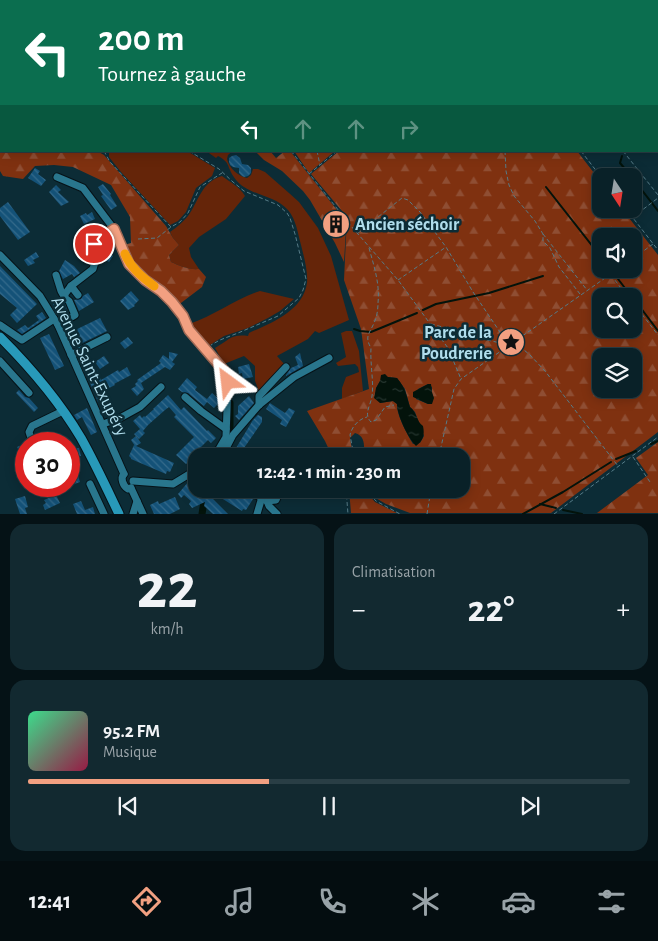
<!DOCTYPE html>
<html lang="fr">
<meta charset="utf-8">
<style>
:root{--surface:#092128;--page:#122930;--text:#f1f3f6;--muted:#99a3a8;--line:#293e45;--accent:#f2a081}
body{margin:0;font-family:"Alegreya Sans",sans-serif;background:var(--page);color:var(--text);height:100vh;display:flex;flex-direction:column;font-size:19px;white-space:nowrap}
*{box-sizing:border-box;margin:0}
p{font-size:16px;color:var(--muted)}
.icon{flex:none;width:28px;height:28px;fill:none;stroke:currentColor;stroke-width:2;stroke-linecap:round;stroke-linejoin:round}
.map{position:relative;height:514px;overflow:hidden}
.side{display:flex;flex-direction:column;gap:10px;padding:10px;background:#051216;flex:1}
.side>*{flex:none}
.guide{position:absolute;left:0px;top:0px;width:659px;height:152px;box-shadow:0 2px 12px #0003,0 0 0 1px var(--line);background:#0b6e4f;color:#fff;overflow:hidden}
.needle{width:32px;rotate:168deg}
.tools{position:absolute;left:592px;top:168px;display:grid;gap:10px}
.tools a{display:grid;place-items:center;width:50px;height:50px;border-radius:10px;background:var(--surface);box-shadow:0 2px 12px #0003,0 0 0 1px var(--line);font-size:25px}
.speed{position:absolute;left:15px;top:432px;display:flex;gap:10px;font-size:25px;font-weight:700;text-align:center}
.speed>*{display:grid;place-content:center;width:65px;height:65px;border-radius:50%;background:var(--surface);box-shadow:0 2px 12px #0003,0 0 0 1px var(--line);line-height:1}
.speed .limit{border:8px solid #d22;background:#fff;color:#111}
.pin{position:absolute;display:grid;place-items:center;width:42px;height:42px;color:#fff;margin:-21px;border:2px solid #fff;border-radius:50%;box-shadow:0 1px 5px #0007}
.me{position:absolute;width:55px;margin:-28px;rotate:330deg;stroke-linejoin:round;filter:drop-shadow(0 0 4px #0008)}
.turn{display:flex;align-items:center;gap:18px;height:105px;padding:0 15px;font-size:22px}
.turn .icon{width:65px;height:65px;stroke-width:2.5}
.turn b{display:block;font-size:35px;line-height:42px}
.lanes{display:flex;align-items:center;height:48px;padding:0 15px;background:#0003;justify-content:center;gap:25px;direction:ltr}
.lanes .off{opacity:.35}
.big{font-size:38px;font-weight:700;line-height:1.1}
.side .widget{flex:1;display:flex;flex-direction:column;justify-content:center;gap:8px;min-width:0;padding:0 18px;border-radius:15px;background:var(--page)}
.side .dial{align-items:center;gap:0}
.dial b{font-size:65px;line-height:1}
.song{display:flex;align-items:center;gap:15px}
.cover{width:60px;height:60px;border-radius:8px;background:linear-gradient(135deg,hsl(150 70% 55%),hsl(340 70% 35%))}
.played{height:5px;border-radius:2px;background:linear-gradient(90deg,var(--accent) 40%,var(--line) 40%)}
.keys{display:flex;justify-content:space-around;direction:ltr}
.heat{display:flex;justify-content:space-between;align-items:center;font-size:28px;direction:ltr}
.side .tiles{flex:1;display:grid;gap:10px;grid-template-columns:1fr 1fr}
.widget:last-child{grid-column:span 2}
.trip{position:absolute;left:188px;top:448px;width:282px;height:50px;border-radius:15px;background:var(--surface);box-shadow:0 2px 12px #0003,0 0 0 1px var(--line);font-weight:700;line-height:50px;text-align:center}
.tabs{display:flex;height:80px;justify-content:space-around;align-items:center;background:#040d10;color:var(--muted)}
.tabs .icon{width:35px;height:35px}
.tabs .selected{color:var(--accent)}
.tabs b{font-size:22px;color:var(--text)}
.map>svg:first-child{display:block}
.green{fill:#652509}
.forest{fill:url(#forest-firs);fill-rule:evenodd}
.water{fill:url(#water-ripples)}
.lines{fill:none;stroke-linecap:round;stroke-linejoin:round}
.stream{stroke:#03130b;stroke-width:2}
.canal{stroke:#03130b;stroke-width:7}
.building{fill:url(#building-back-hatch)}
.minor-casing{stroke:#061217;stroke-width:9}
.major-casing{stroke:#061217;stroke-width:11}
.path{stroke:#567c88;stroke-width:1;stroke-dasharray:4 2.5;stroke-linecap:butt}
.minor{stroke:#29768d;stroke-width:7}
.major{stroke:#2899b9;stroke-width:9}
.route-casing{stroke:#9d6854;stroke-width:12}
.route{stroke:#f2a081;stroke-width:9}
.slow{stroke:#f59e0b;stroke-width:9}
.labels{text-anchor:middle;stroke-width:5;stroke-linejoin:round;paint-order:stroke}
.poi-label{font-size:18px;font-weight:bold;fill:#b0ddec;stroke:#0c2c36;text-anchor:start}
.street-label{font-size:18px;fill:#b0ddec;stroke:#0c2c36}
</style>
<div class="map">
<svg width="658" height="514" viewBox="0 0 658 514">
<defs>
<pattern id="forest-firs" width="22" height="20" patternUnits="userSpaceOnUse" patternTransform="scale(1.25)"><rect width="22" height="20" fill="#7f3110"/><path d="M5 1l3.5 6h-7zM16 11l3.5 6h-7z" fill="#8f4e33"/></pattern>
<pattern id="water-ripples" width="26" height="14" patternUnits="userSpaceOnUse" patternTransform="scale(1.25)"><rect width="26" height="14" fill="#03130b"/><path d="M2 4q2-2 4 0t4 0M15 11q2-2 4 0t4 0" fill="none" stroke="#25352f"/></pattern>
<pattern id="building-back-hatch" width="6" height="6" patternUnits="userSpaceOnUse" patternTransform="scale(1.25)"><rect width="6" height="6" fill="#145278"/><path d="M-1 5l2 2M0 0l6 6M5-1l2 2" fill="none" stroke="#346a8b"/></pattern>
</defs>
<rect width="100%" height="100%" fill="#0c2c36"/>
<g class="green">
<polygon points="87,0 561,0 562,1 89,1"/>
<polygon points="117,151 187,151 215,168 212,176 196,188 186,212 178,221 170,225 121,172 109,157 109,152"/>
<path d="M 206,151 L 233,151 L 228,155 L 227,159 C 229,168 238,176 247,178 L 251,175 L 253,169 L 258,169 L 265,172 L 289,193 L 299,202 L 318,228 L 331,256 L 349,320 L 319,333 L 315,331 L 308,339 L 277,356 L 285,365 L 259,391 L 255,381 L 255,366 L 244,356 L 224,364 L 215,348 C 230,340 230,334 248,336 L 249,333 C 271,323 303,311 307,283 C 308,271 304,257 301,245 C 298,234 296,219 288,210 C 276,197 258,196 244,187 C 239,184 232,176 230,170 C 228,166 228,163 224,160 C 222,158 220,157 218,156 L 216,158 Z"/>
<path d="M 222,176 C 230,182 240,187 245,196 L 226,219 L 199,237 L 189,248 L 191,257 L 199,269 C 189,270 180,266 171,262 L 169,255 L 179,245 L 173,238 L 170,232 C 177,227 183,222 188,216 C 199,201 201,182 222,176 Z"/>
<path d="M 260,291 L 294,299 L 280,311 L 268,318 L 248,328 L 224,336 L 210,345 L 192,329 L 189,324 C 214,316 235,299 260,291 Z"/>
<polygon points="346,331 352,331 359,351 363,391 342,399 342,388 346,377 359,372 358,367 355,364 338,366 336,363 346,357 341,333"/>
</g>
<g class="forest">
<polygon points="293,0 461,0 462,1 294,1"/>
<path d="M 0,19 L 1,22 L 1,151 L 97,151 L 104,155 L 166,226 L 173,238 L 179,245 L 169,255 L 171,262 C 180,266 189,270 199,269 L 206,277 L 202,287 L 177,306 L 134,266 L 126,253 L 124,245 L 131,243 L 130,217 L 111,185 L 73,167 L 54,165 L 35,166 L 23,179 L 3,176 L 0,171 Z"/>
<polygon points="255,151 270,151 276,158 285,151 290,151 337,210 329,214 327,217 335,234 346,229 344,262 335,243 310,200 303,191 282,171 264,160"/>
<polygon points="294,151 335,151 309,173"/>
<path d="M 339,151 L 577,151 L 601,182 L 601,209 L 622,209 L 658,255 L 658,432 L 551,513 L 410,513 L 386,504 L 367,493 L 375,502 L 397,513 L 351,513 L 349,489 L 461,489 L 461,456 L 364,456 C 364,447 366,436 355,433 L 350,438 L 353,456 L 332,456 L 325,441 L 307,411 L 369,389 L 361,329 L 344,280 L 347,217 L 311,174 ZM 601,236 L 634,236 L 634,269 L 601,269 ZM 601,296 L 634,296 L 634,329 L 601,329 ZM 601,356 L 634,356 L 634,389 L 601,389 ZM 388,377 L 397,378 L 405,389 L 410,407 L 415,412 L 424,436 L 420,443 L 413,444 C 407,434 396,414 397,404 L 393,401 L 380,403 L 376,388 L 380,381 ZM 428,384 L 432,387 L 432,392 L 428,404 L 416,399 L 418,389 Z"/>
<polygon points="658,442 658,513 597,513 648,475 636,458"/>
</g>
<g class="water">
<polygon points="569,0 658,0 658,108 658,1 568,1"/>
<path d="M 385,374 L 388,377 L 397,378 C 406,389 406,394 410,407 C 417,412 416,421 423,426 C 425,435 423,441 416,446 C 408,438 397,415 397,404 L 393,401 L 380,403 L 374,398 L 376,388 L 380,381 L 381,375 Z"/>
<polygon points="428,384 431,384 432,392 434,398 432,404 428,404 413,397 413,392"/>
</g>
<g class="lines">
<g class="stream">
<polyline points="163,0 164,1"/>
<polyline points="250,0 251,1"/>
<polyline points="338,0 339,1"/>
<polyline points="237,1 238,0"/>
<polyline points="254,1 255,0"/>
<polyline points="421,1 422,0"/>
<polyline points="626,152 627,151"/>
<polyline points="622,156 620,163 631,176"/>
<polyline points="634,180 658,211"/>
<polyline points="546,187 601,257"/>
<polyline points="610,269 611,270"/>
<polyline points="615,275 631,296"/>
<polyline points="634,299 658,331"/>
<polyline points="423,310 436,304 489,293 543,276"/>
<polyline points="354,329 360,331 371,332 417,313"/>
<polyline points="651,444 658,441"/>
<polyline points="616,459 636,451"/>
<polyline points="540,504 556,508"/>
<polyline points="563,510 582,514"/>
<polyline points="523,514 563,492 611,462"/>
</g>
<g class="canal">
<polyline points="218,456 230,437 230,403"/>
<polyline points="202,514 206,489"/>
</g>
</g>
<g class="building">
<polygon points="236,155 240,158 242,164 248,165 251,168 251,173 248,176 244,177 242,176 239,173 239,168 233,167 230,165 229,162 229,158 232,156"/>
<polygon points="35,168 40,171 38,174 46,180 41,186 28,178"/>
<polygon points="103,184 111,194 110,195 117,206 111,210 101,196 103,195 98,187"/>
<polygon points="56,185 61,190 58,192 69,202 61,206 49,192"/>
<polygon points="8,202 30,232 18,240 0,216 0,208"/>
<polygon points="92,212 95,219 84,224 80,216 86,213 87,215"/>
<polygon points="336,215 343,231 335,234 328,218"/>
<polygon points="102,245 108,246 108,253 113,256 109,262 105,260 100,262 100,255 101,253"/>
<polygon points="36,252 39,257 33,260 35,263 28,266 24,260"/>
<polygon points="65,260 74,266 80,273 74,277 72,274 63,279 59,271"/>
<polygon points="0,266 37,304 17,323 10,315 17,308 0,294"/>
<polygon points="131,291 139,300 134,305 135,306 128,310 120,301"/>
<polygon points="88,293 94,302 79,311 74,300 81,299 83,296"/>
<polygon points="59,299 65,304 68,313 61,317 53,304"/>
<polygon points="42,312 46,318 22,334 17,330 25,325 28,328 39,320 36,316"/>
<polygon points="100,318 107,331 76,346 69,333"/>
<polygon points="49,334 64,366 55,370 40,338"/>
<polygon points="128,337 133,343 125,349 120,343"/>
<polygon points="169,352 178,354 172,362 175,364 170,370 165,367 141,383 144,389 137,396 131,389 136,386 135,384 138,381 137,380 161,363 159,361 163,355 169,359"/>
<polygon points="300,353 303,366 286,376 286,375 291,368 298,365 295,357"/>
<polygon points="104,356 109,363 100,369 95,362"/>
<polygon points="249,364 253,377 243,379 242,373 239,374 238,367"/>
<polygon points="127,367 131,375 114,384 115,385 109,388 106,384 98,388 103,400 98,402 87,376 97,370 101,380 118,370 119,372"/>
<polygon points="187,378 197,387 195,390 207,399 212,393 221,401 214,408 207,402 204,406 188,393 182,392 178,389"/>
<polygon points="19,390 25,397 29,398 38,408 34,412 16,393"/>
<polygon points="168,395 181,410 184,407 207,431 208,430 216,438 211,443 208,440 200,448 202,449 186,464 176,455 194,437 174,417 176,415 169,407 165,410 148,425 143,431 145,433 139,439 134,434 140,429 133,421 140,415 142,418 144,416 145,417 154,409 153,409"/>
<polygon points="249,396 254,403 239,420 235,416 238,414 238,406"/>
<polygon points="270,403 285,413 289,408 295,411 286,427 280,424 282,420 266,409"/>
<polygon points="87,408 97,432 91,435 82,417 77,420 74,415"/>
<polygon points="258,415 262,417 262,422 244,448 248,450 244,456 238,456 233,453 253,420"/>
<polygon points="136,436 141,443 136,446 174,463 170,472 167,471 166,474 131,459 131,458 129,456 134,445 135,446 131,440"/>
<polygon points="24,444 26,449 26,464 17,447"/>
<polygon points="77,448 79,448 81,456 69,459 69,450"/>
<polygon points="77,473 80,482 72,485 69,476"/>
<polygon points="196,478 196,491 195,493 209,495 228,514 213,514 204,506 205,502 192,508 189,504 191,501 184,495 181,498 178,494 189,481 192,483"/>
<polygon points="207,489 241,489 243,493 253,499 246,510 243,509 242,511"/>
<polygon points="56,495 60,503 45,510 43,505 46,503 44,500"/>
<polygon points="25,496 28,507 25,508 27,514 20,514 15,499"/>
<polygon points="175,497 180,509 170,514 154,514 150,505 158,501 159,504"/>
<polygon points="81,501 85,510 93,507 95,514 77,514 73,504"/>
</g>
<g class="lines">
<g class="minor-casing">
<g id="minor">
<polyline points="57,177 83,188 114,229 129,264 145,280 161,291 172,302 183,316 189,331 226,373 228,382 226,437 219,449 212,456"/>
<polyline points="0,255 40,296 58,325 124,474"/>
<polyline points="56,275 61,291 65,298"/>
<polyline points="71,286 78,295"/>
<polyline points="0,325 22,340 54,319"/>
<polyline points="58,325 75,315 69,301 65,298 65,294 71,286 93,269 95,262 94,244 105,235 114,229"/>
<polyline points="71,355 107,337"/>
<polyline points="0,361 29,393"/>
<polyline points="185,397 201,411 226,429"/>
<polyline points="259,405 259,396 286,367"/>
<polyline points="103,424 120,418 140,407 161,387"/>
<polyline points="33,444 29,432 32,426 63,411"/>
<polyline points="297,453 298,456"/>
<polyline points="222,456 233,435 259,405 294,377 329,358"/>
<path d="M 124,474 C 120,478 123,486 128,489 L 131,488"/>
<polyline points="133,481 173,484 196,470"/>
<polyline points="90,484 104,514"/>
<polyline points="131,488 143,514"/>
<polyline points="246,489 267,501 269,506 277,514"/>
<polyline points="267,501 276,500 279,492 282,489"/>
<polyline points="133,514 137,501"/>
<polyline points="257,514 262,497"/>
</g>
</g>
<g class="major-casing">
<path id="major" d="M 0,337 C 30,367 59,401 81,438 C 95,463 107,489 119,514"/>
</g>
<g class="path">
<polyline points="30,0 30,1"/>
<polyline points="168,0 169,1"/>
<polyline points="202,0 203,1"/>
<polyline points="288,0 289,1"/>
<polyline points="365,0 366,1"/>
<polyline points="465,0 466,1"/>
<polyline points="506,0 507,1"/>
<polyline points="382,1 384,0"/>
<polyline points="0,16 1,18"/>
<polyline points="104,151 110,162 171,227"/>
<polyline points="189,151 219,169 233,182 244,191 278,205 287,213 290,218 295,234 306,279 303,290 299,298 278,316 238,333 220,340 211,345"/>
<polyline points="291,151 351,226 398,280 431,325 448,348 461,379"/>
<polyline points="317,151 320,165"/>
<polyline points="505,151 506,171 509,185 514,196 535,221 543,234 543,241 550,248 559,267 580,294"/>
<polyline points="581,151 601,177"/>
<polyline points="623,151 658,195"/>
<polyline points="309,174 337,151"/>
<polyline points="626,209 658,250"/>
<polyline points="633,217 658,198"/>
<polyline points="358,233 402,198 408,200 420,212 446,247 473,292 508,344"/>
<polyline points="543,234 587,290"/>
<polyline points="138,239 157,238 171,227 180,222 188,213 200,187 222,173"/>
<path d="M 369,248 C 374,266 380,284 378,303 C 378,309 377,317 374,323 C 370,333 364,336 371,348 C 370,364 374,382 372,396 C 371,405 363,414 371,422 L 376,420 L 385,407 L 394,405"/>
<polyline points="634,258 653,244"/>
<polyline points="611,275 627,296"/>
<polyline points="398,280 446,247"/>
<polyline points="634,304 658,335"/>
<polyline points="431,324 450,329 470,336 509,345 524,350 530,355 545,371 618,466"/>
<path d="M 354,456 L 350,435 C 352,426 359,419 367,417"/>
<polyline points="439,456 454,389 461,379 618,269"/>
<polyline points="633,457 650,482"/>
<polyline points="346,489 348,514"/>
<polyline points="365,489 376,501 400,514"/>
<polyline points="427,514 431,489"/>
<polyline points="554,514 658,437"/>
</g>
<use href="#minor" class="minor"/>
<use href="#major" class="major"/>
</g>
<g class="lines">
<g class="route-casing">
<polyline id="route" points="94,244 105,235 114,229 129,264 145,280 161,291 172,302 183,316 189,330 226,373 228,382"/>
</g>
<use href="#route" class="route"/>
<path class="slow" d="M 125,254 C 131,268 142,277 154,286"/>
</g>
<defs>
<g id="building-disc" transform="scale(1.4375)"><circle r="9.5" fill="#f2a081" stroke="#0c2c36"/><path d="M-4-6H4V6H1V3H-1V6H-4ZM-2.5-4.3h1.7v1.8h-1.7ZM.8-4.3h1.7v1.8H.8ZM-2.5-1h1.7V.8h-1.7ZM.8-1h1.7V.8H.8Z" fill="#111"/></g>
<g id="sight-disc" transform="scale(1.4375)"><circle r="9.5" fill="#f2a081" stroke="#0c2c36"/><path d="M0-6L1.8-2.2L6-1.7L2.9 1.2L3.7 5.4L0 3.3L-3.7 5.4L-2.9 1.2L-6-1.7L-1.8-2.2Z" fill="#111"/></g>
</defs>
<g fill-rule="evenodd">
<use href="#building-disc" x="336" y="224"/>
<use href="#sight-disc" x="511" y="342"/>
</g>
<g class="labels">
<g class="poi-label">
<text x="355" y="230">Ancien séchoir</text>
<text x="492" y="338" text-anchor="end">Parc de la<tspan x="492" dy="21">Poudrerie</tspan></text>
</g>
<g class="street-label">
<text transform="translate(90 366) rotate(64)" y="6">Avenue Saint-Exupéry</text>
</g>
</g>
</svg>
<div class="tools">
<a><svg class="needle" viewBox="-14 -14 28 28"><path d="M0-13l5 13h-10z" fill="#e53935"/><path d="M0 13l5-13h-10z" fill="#99a3a8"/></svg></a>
<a><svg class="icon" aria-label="sound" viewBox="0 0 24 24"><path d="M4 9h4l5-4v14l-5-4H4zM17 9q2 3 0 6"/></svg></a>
<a><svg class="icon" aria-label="search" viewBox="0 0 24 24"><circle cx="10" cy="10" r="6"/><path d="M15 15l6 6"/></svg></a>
<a><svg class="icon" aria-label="layers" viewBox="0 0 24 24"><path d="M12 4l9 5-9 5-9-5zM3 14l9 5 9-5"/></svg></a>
</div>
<div class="speed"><div class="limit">30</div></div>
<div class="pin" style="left:94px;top:244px;background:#d93025"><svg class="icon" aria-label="arrive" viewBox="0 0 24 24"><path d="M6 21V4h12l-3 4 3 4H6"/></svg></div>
<svg class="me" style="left:228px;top:382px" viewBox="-20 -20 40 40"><path d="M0-17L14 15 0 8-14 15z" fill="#f2a081" stroke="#fff" stroke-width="4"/></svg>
<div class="trip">12:42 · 1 min · 230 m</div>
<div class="guide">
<div class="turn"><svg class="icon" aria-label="left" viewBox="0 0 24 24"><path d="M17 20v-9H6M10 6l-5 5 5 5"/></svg><div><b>200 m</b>Tournez à gauche</div></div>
<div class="lanes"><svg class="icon" aria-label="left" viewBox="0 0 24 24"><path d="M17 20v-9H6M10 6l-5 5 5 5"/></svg><svg class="icon off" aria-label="ahead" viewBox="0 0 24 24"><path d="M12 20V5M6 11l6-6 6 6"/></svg><svg class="icon off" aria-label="ahead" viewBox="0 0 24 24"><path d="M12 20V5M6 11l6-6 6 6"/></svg><svg class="icon off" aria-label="right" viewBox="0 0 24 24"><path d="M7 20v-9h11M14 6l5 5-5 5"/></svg></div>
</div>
</div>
<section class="side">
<div class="tiles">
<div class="widget dial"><b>22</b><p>km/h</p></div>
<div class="widget"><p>Climatisation</p>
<div class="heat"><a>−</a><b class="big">22°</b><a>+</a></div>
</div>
<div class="widget">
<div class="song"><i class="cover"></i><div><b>95.2 FM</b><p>Musique</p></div></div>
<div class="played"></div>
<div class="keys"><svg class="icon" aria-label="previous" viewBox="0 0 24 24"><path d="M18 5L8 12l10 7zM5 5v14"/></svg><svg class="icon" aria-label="pause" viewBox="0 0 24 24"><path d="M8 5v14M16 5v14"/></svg><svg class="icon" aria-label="next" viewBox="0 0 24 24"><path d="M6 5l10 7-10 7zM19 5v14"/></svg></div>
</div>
</div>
</section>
<nav class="tabs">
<b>12:41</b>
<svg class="icon selected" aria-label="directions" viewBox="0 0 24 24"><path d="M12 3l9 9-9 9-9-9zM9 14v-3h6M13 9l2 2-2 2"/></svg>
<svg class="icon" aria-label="music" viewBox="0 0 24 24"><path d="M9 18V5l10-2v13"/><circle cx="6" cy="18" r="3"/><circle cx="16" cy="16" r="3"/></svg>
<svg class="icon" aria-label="phone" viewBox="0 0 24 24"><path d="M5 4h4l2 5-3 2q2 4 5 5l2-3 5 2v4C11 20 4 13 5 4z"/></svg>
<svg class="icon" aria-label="climate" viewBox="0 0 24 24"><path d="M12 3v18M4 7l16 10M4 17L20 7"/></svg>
<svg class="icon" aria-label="car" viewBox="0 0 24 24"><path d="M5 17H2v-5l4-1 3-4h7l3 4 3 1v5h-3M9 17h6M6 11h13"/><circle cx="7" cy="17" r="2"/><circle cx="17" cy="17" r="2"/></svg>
<svg class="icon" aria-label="filters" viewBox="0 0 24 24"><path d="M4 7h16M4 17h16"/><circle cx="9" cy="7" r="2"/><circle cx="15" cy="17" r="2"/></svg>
</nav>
